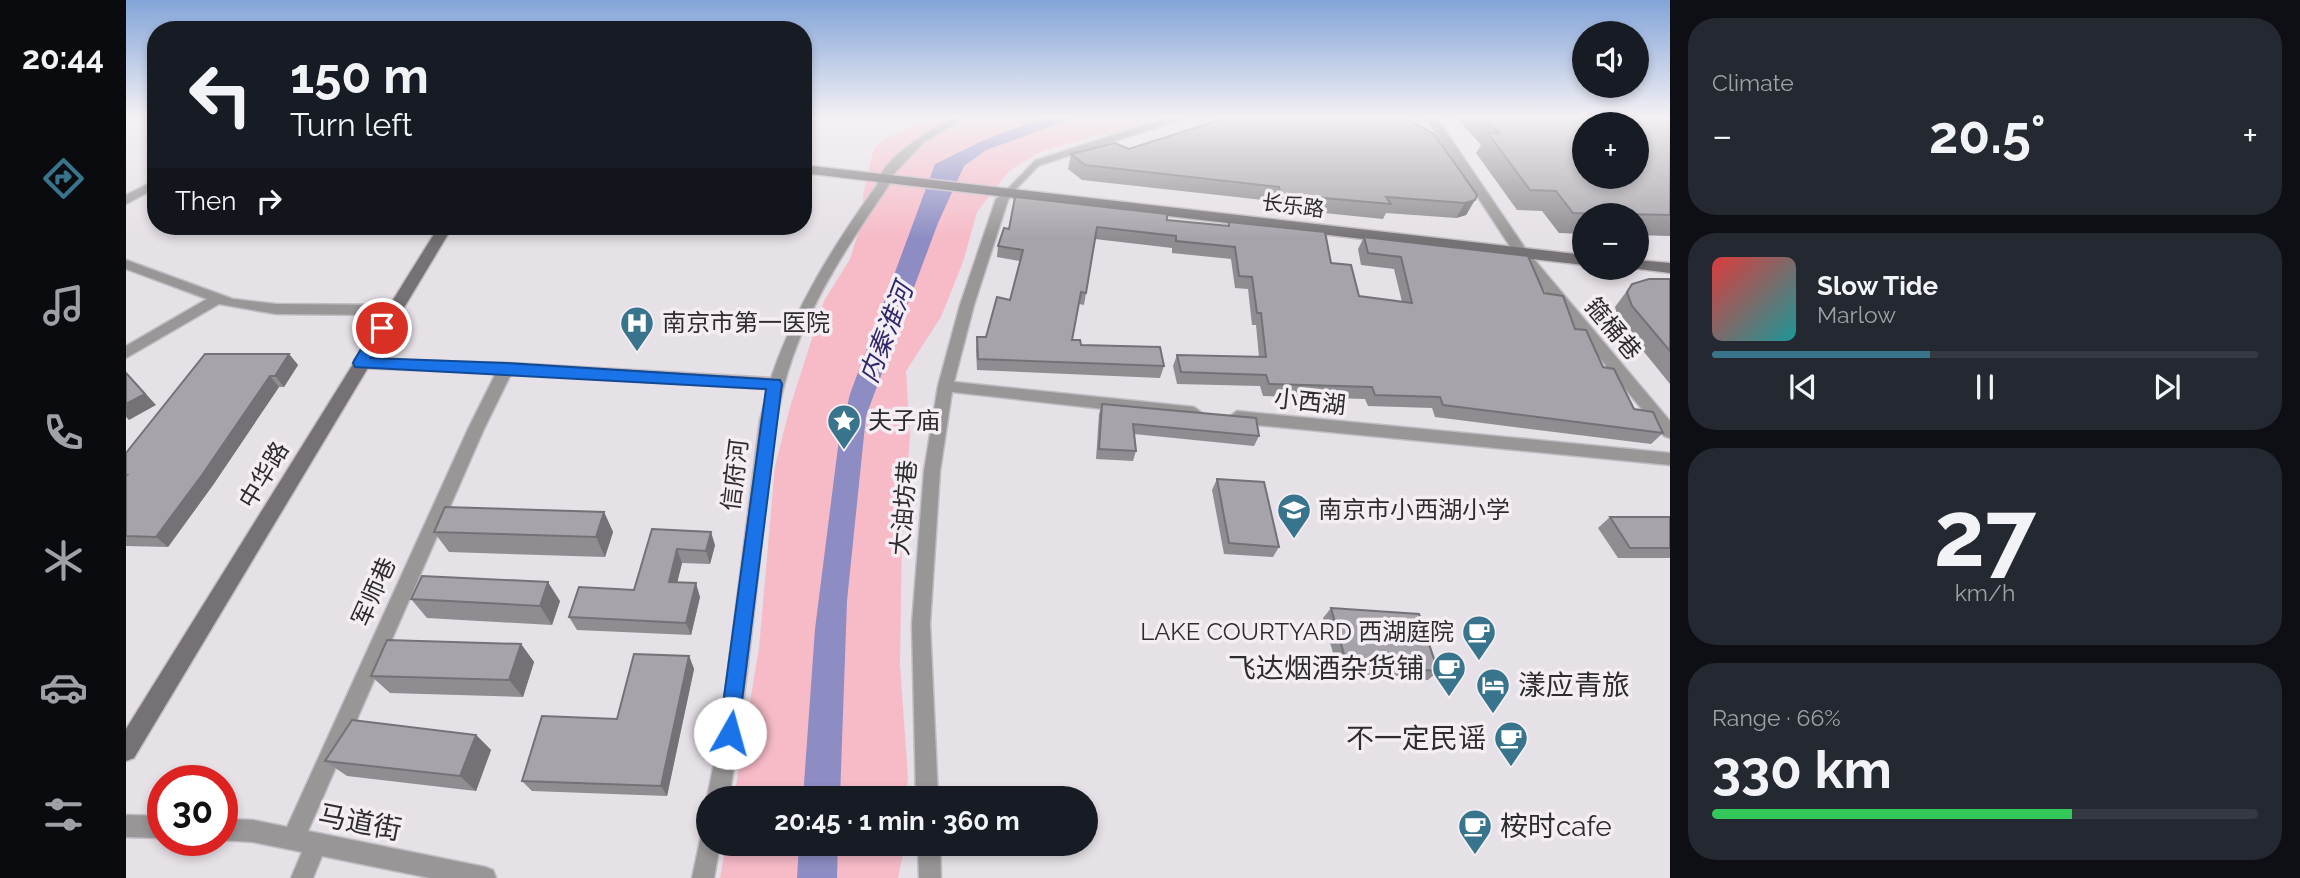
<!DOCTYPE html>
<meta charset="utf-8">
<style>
:root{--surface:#171b24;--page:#242831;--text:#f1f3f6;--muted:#9ea1a6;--line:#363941;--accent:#38758c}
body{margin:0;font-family:Raleway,"Noto Sans SC",sans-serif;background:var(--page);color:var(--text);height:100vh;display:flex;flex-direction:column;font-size:26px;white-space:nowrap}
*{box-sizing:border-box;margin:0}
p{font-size:23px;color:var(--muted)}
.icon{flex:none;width:38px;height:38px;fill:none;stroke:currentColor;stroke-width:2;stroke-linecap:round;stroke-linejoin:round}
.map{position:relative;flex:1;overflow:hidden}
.drawer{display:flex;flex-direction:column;gap:18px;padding:18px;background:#0d0f14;width:630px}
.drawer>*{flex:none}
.guide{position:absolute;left:21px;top:21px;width:665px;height:214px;border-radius:28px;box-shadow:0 4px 10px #0003;background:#171b24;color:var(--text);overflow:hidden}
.tools{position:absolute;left:1446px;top:21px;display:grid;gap:14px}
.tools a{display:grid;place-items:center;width:77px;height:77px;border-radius:50%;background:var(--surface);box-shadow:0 4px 10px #0003;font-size:35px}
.speed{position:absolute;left:21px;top:765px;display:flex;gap:14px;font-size:35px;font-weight:700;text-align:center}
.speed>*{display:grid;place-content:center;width:91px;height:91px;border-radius:50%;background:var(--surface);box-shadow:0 4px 10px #0003;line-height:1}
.speed .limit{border:10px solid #d22;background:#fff;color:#111}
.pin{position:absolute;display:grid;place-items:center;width:60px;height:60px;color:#fff;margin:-30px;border:4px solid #fff;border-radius:50%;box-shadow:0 2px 7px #0007}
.me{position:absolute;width:77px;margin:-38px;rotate:7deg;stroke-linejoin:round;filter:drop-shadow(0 0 5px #0008)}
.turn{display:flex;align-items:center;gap:24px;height:147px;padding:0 28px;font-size:32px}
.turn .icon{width:91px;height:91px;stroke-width:2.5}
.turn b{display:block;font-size:49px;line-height:60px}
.then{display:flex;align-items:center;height:66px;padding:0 28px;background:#0003;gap:14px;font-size:26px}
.big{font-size:52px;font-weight:700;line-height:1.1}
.drawer .card{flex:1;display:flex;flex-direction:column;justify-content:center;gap:10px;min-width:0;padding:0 24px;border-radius:28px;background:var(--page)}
.drawer .dial{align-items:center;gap:0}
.dial b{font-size:91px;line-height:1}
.song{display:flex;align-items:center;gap:21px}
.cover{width:84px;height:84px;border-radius:10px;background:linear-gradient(135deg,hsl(0 70% 55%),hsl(180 70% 35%))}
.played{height:7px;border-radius:4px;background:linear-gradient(90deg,var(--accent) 40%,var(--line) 40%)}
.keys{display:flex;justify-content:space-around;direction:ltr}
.heat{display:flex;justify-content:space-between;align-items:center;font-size:38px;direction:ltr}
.charge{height:10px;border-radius:5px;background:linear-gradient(90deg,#34c759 66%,var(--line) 0)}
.trip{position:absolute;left:570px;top:786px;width:402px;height:70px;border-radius:35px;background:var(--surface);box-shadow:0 4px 10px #0003;font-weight:700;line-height:70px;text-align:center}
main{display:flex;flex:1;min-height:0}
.dock{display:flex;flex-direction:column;width:126px;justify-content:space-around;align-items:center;background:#090b0e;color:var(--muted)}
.dock .icon{width:49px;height:49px}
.dock .active{color:var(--accent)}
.dock b{font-size:32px;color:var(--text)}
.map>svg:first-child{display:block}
.green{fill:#f7bbc8}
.water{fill:#8d8dc3}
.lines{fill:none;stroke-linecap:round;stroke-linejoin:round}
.lane-casing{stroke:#c1bcc2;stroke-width:9}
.street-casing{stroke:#c1bcc2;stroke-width:3}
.secondary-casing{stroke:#c1bcc2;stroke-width:3}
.lane{stroke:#999698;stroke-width:6}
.street{fill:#999698;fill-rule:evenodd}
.secondary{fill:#767174;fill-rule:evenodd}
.wall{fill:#8f8c92}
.shaded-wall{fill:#747277}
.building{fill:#a6a3aa;stroke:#747277;stroke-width:2;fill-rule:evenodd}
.route{fill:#1a73e8;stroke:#114b97;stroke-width:2}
.labels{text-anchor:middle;stroke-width:7;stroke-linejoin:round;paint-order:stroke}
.far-street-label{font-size:21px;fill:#2e2c2e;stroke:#f4eef4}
.poi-label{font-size:24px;fill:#2e2c2e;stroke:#f4eef4;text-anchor:start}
.street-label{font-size:24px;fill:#2e2c2e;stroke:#f4eef4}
.water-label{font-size:26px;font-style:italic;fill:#302869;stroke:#f4eef4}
.near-poi-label{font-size:28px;fill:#2e2c2e;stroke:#f4eef4;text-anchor:end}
.near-street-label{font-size:28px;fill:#2e2c2e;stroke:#f4eef4}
</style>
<main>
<nav class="dock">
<b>20:44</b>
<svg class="icon active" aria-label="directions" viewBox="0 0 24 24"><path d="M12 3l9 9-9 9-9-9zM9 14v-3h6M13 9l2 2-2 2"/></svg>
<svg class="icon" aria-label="music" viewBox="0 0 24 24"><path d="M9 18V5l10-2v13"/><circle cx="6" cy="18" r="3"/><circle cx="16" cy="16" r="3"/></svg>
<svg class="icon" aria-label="phone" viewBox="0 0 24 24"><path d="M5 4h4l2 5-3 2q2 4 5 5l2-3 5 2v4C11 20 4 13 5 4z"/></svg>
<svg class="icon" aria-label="climate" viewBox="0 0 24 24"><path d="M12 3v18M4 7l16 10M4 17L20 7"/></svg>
<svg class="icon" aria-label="car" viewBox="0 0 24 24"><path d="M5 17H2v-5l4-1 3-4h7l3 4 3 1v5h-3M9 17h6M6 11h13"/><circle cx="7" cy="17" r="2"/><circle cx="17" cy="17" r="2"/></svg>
<svg class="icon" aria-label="filters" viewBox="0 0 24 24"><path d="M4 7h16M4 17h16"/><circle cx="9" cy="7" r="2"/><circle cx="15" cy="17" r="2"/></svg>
</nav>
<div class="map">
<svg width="1544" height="878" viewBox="0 0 1544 878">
<rect width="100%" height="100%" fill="#e6e0e7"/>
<g class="green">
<polygon points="813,116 1044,116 1005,129 957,139 914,152 883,171 851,212 837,262 815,317 780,371 784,437 776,532 774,665 782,777 780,798 608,798 633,648 649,466 664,407 698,301 724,259 738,215 737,195 748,148 759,138"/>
<polygon points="600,844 779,844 772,878 594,878"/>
</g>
<g class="water">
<polygon points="921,116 954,116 860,150 838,166 812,223 740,416 721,601 714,798 677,798 689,629 713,439 724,394 809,164 856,141"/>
<polygon points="673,844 712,844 711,878 671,878"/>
</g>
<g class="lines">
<g class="lane-casing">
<polyline id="lane" points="882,193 911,163 1056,116"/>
</g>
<g class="street-casing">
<g id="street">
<path d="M 830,116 L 843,116 L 799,141 L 764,178 L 763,185 C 726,239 689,294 667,356 C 647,412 644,471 637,529 C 627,619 618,709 603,798 L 583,798 L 583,801 L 581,798 L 594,733 L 634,420 L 642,389 L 385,374 L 358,429 L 182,831 L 359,867 L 367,870 L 370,878 L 304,878 L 196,856 L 187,878 L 165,878 L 176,852 L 127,842 L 94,840 L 96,840 L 96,819 L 127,820 L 161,827 L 342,429 L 370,373 L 234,368 L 227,363 L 229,359 L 380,363 L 645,378 C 669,307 708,245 751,185 C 755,158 807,128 830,116 Z"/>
<polygon points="1289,116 1310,117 1401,251 1544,421 1544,438 1538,436 1391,257 1302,121"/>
<polygon points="30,180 30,188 0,204 0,195"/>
<polygon points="882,189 888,193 882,200 848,305 828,382 1068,407 1076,413 1068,419 826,392 814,471 804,624 812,798 790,798 786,624 798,471 812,386 834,305 870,199"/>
<polygon points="0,260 107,299 150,304 266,305 273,310 266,315 150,314 93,304 0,358 0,346 81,299 0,269"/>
<polygon points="1111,411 1544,453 1544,465 1111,423 1103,417"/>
<polygon points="0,815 37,816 37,838 0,837"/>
<polygon points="583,833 583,844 594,844 588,878 566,878 575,836"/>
<polygon points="792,844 814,844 815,878 793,878"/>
</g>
</g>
<g class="secondary-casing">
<g id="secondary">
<polygon points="677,165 1458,255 1458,265 677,173"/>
<polygon points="313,226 327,226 8,758 0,761 0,729"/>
<polygon points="1510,260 1544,263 1544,273 1505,268 1510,268"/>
</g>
</g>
<use href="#lane" class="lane"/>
<use href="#street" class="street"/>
<use href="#secondary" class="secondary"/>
</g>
<g class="wall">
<polygon points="1329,116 1544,116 1544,236 1510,235 1510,215 1458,215 1458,234 1433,233 1416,211 1391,210 1350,153 1355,145"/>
<polygon points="1003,149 1351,195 1340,215 1330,218 1260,213 1257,219 1149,208 1147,201 956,180 942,169 945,154"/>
<polygon points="1041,220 1101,226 1103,222 1205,263 1233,296 1276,302 1268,269 1235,265 1232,249 1238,237 1418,293 1449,329 1508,409 1537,433 1525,444 1309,417 1306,408 1242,406 1239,399 1137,396 1134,386 1051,384 1047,366 1051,355 1133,357 1130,325 1126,325 1122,289 1109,288 1105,259 1046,253 1046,248 969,239 958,305 953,304 946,340 955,345 1038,366 1034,378 851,370 850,349 851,337 860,337 884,300 894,261 871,257 872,246 883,229"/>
<polygon points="1544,279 1544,384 1493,321 1489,307 1506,284"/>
<polygon points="163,354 172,365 158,387 153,387 87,485 42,547 0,546 0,453"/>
<polygon points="976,404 1133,436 1128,446 1008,434 1010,451 1007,461 970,459 973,414"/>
<polygon points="1091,479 1153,547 1147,557 1098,554 1086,490"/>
<polygon points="478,512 487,532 479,557 323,552 308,532"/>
<polygon points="1484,517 1544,517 1544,558 1492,558 1472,528"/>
<polygon points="526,529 589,545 584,564 556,563 551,583 574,597 565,635 451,630 443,617 508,590"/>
<polygon points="285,599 434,601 426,625 301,618"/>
<polygon points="1205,608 1312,671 1302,680 1213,674 1197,618"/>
<polygon points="395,644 408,662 397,697 264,693 245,676"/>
<polygon points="563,656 568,669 541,796 406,791 396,781 491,719"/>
<polygon points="350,735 365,750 350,791 221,776 199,761"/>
</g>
<g class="shaded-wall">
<polygon points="1349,200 1340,215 1330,218 1339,203"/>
<polygon points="163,354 172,365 158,387 149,376"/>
<polygon points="0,372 30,405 3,420 0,417"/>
<polygon points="144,376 153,387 87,485 42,547 30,537"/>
<polygon points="478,512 487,532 479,557 470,537"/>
<polygon points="585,532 589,545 584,564 580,551"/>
<polygon points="551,549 556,563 548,595 543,582"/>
<polygon points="422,582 434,601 426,625 414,606"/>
<polygon points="570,583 574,597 565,635 560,623"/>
<polygon points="395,644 408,662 397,697 383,680"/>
<polygon points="563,656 568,669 541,796 535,786"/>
<polygon points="350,735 365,750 350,791 334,776"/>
</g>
<g class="building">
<polygon points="1106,116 1276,116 1308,134 1351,195 1349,200 1339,203 1260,197 1265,204 1154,194 1153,187 959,165 945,154 989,143 1003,149"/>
<path d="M 1357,116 L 1544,116 L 1544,215 L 1447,213 L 1430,191 L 1404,190 L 1362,133 L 1373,133 ZM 1458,124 L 1510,124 L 1510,177 L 1458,177 Z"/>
<polygon points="889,197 1041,214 1041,220 1103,226 1103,222 1199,232 1205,263 1225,265 1233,296 1286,303 1275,257 1242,253 1238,237 1402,256 1418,293 1437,296 1449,329 1460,330 1477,367 1488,369 1508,409 1527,412 1537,433 1317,405 1314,397 1249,395 1246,387 1143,384 1140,375 1055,372 1051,355 1140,357 1135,313 1131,313 1126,277 1113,276 1109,247 1050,241 1050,236 971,227 960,293 955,292 946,340 954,340 955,345 1034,347 1038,366 852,359 851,337 860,337 871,297 884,300 897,250 872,246 878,228 883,229"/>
<polygon points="1523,279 1544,279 1544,351 1506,306 1501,292 1506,284"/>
<polygon points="79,354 163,354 149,376 144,376 76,475 30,537 0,536 0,476 1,475 0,475 0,453"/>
<polygon points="0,373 19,394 0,404"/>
<polygon points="976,404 1130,418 1133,436 1007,424 1010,451 973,449"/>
<polygon points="1091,479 1138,482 1153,547 1103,543"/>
<polygon points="319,507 478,512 470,537 308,532"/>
<polygon points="1484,517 1544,517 1544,548 1504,548"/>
<polygon points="526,529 585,532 580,551 551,549 543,582 570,583 560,623 443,617 453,587 508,590"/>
<polygon points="296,576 422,582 414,606 285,599"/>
<polygon points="1205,608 1293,614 1312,671 1221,665"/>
<polygon points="261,640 395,644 383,680 245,676"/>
<polygon points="508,654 563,656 535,786 396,781 416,716 491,719"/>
<polygon points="226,720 350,735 334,776 199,761"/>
</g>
<linearGradient id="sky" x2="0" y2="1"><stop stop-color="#83a4d9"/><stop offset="0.49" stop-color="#f4f1f4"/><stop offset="1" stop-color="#f4f1f4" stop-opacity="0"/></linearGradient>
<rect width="1544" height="239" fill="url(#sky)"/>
<polygon class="route" points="256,323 263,328 245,358 380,363 654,380 656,384 611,740 604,743 596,740 593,733 640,389 229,367 227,363 229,359 250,324"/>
<defs>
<g id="hospital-pin" transform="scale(1.75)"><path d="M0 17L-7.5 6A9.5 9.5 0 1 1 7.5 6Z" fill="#38758c" stroke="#f4eef4"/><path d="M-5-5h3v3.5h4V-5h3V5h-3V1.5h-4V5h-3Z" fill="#fff"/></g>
<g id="sight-pin" transform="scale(1.75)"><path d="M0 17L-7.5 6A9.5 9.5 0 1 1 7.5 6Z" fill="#38758c" stroke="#f4eef4"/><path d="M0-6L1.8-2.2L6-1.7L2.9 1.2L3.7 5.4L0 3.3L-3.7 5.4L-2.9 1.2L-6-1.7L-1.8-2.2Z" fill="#fff"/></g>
<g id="school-pin" transform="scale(1.75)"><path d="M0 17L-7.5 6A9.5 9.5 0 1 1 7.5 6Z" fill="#38758c" stroke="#f4eef4"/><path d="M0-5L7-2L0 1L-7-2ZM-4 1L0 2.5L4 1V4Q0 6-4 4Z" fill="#fff"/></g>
<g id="cafe-pin" transform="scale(1.75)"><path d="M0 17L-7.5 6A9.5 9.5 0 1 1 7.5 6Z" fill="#38758c" stroke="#f4eef4"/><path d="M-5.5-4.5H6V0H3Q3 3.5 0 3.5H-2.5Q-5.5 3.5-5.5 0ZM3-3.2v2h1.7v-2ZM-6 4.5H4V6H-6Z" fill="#fff"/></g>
<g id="hotel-pin" transform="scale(1.75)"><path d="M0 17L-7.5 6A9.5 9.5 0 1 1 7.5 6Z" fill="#38758c" stroke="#f4eef4"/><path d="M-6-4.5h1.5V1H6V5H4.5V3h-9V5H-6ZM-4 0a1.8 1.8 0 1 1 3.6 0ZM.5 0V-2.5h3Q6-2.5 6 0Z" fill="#fff"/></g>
</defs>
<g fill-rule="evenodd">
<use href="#hospital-pin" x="511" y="323"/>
<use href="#sight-pin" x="718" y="421"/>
<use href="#school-pin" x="1168" y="510"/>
<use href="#cafe-pin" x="1353" y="632"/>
<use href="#cafe-pin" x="1323" y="668"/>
<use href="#hotel-pin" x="1367" y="685"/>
<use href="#cafe-pin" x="1385" y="738"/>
<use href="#cafe-pin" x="1349" y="826"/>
</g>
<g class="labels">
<g class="far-street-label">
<text transform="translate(1167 206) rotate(7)" y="7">长乐路</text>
</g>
<g class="poi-label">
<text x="536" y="331">南京市第一医院</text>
<text x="742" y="429">夫子庙</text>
<text x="1192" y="518">南京市小西湖小学</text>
<text x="1328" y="640" text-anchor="end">LAKE COURTYARD 西湖庭院</text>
</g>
<g class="street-label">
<text transform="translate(1487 329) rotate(50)" y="8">箍桶巷</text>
<text transform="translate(1184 402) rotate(6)" y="8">小西湖</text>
<text transform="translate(138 475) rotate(-59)" y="8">中华路</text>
<text transform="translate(609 475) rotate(-83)" y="8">信府河</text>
<text transform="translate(778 508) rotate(-85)" y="8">大油坊巷</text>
<text transform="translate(248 592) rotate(-66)" y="8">军师巷</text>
</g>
<g class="water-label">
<text transform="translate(760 333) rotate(-69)" y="9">内秦淮河</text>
</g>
<g class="near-poi-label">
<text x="1298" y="678">飞达烟酒杂货铺</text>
<text x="1392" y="695" text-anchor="start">漾应青旅</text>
<text x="1360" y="748">不一定民谣</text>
<text x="1374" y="836" text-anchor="start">桉时cafe</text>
</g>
<g class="near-street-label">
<text transform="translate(234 822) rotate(11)" y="10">马道街</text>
</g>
</g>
</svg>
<div class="tools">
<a><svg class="icon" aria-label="sound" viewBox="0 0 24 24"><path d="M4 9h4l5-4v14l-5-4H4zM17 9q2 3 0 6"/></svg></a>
<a>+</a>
<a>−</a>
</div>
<div class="speed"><div class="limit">30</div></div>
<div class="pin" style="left:256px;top:328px;background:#d93025"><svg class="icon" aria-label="arrive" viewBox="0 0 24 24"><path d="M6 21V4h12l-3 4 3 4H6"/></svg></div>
<svg class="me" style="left:604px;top:733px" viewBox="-20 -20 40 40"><circle r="19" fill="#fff"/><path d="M0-13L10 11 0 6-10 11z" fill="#1a73e8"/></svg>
<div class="trip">20:45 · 1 min · 360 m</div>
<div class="guide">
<div class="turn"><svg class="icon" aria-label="left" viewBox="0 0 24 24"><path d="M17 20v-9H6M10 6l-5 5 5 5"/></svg><div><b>150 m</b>Turn left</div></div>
<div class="then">Then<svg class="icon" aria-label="right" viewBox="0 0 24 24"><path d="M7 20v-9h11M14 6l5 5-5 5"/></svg></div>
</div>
</div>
<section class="drawer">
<div class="card"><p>Climate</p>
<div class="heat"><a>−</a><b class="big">20.5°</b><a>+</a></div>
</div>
<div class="card">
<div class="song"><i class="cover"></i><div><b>Slow Tide</b><p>Marlow</p></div></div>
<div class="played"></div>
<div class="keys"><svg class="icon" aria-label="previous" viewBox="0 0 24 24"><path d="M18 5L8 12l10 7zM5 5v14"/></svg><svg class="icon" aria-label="pause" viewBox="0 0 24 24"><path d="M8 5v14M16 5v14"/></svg><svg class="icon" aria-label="next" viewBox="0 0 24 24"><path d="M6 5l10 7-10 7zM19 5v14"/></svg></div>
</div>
<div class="card dial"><b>27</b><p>km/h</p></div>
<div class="card"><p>Range · 66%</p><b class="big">330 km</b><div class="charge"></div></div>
</section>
</main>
